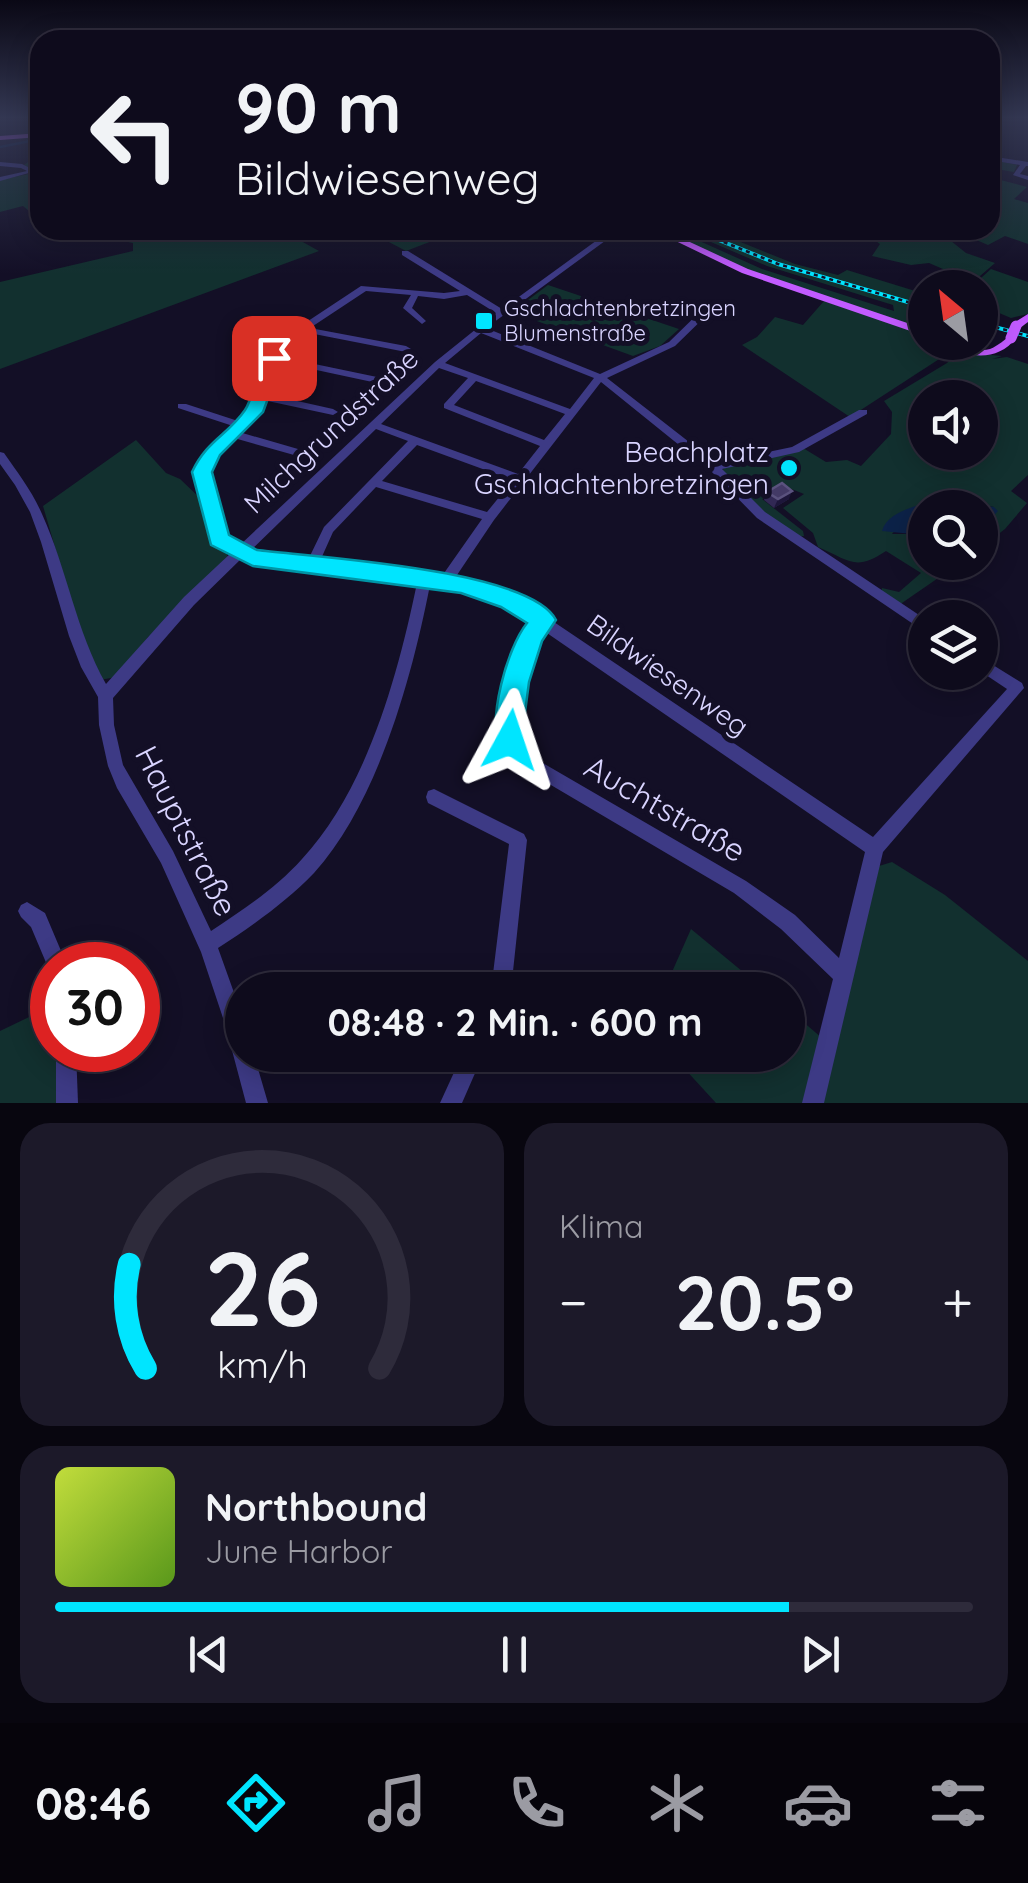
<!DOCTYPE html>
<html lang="de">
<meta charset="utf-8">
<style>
:root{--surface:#0e0b1c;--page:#1c1929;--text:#f1f3f6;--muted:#9b9ba3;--line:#2e2b3b;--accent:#00e5ff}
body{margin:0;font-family:Quicksand,sans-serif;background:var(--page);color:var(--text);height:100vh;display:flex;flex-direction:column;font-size:38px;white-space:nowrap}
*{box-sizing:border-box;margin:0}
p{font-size:32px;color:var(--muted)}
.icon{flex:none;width:55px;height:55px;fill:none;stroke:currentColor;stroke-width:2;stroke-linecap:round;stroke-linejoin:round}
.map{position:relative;height:1103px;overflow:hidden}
.side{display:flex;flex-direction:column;gap:20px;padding:20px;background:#08060f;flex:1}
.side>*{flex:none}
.top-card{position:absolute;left:30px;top:30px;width:970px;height:210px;border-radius:30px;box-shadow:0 5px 25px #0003,0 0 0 2px var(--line);background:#0e0b1c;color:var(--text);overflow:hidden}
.needle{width:65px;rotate:331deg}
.tools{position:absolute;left:908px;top:270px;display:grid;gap:20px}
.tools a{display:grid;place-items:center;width:90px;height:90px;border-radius:50%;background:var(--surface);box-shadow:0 5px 25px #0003,0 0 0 2px var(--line);font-size:50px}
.speed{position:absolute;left:30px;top:942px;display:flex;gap:20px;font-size:50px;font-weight:700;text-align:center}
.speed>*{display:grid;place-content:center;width:130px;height:130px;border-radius:50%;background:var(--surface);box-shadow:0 5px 25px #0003,0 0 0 2px var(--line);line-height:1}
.speed .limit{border:15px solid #d22;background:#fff;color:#111}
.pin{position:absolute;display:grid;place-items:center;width:85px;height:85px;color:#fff;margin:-42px;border-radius:20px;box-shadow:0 5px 15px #0006}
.me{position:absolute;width:110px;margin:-55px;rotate:5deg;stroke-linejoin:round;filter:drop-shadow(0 0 8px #0008)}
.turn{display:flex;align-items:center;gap:35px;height:210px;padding:0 40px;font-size:45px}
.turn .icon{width:130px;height:130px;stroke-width:2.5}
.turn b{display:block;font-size:70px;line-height:85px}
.big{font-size:75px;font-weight:700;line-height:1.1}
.side .tile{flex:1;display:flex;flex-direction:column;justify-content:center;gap:15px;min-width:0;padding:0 35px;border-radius:30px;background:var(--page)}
.side .dial{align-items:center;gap:0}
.dial svg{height:260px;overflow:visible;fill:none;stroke:var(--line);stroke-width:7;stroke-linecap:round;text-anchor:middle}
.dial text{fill:var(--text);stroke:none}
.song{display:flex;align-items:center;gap:30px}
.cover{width:120px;height:120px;border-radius:15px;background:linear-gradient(135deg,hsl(70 70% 55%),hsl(90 70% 35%))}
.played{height:10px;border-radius:5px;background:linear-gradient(90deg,var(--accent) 80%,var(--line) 80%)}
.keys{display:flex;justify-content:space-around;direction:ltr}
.heat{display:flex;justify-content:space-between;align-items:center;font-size:55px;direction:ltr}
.side .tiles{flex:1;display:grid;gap:20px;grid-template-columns:1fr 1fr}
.tile:last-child{grid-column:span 2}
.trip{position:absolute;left:225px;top:972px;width:580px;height:100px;border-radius:50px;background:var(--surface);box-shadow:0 5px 25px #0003,0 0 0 2px var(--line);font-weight:700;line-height:100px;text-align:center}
.dock{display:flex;height:160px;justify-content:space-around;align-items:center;background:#06040b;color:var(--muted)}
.dock .icon{width:70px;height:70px}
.dock .on{color:var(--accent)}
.dock b{font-size:45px;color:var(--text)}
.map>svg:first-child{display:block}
.green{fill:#12302f;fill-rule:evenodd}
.water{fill:#0c2248}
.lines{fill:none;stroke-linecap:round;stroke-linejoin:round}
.stream{stroke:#0c2248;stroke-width:2.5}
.minor{fill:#3d3a85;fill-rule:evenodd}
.major{fill:#c25bff;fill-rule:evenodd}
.rail-casing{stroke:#00e5ff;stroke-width:4}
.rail{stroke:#130f26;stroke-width:2.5;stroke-dasharray:4;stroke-linecap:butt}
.major-bridge{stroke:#c25bff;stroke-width:11}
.wall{fill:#312854}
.shaded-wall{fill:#1d163a}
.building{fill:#433a66;stroke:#5a527e;stroke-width:2.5}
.route{fill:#00e5ff;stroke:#0095a6;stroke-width:2.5}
.poi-dot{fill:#00e5ff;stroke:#130f26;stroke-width:4}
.labels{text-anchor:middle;stroke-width:10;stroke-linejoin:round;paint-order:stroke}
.far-poi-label{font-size:22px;fill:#d9d4ff;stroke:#130f26;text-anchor:start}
.street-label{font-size:28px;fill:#d9d4ff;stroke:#130f26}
.poi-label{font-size:28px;fill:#d9d4ff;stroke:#130f26;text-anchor:end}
.near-street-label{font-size:32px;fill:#d9d4ff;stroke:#130f26}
</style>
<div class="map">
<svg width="1028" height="1103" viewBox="0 0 1028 1103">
<rect width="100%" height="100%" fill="#130f26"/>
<g class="green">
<polygon points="40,153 40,220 23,206 0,212 0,180 33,173 24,165"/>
<polygon points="990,159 1017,165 1014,172 1002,170 993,178 1027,187 1014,199 1028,203 1028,244 1005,236 988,245 953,230 990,230"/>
<polygon points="119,230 281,230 319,251 0,369 0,282 133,251 133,243 118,240"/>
<polygon points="366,230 461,230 406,251"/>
<polygon points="661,230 675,230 762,269 894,311 893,305 767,266 683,230 692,230 805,274 925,308 925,330 747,270"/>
<polygon points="698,230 711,230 795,264 838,275 847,270 925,294 925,306 755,255"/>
<polygon points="941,233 966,253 995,263 973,282 929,263 911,265 872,256 880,244 873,239 881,234 900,241"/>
<polygon points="991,269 1028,282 1028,314 1011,318 980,305 980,288 971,287"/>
<polygon points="548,285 557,288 679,329 660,346 633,356 512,312"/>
<polygon points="824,301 925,335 925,342 940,343 950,352 850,417 742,345 757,337 775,317 803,325"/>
<path d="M 958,352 L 1002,356 L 992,359 L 1007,357 L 1028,364 L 1028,475 L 1011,491 L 1027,503 L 1005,529 L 980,548 L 980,525 L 986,524 L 994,507 C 938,497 930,491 892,534 L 912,534 L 925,543 L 925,562 L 960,563 L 899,605 L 881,593 L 882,588 L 899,592 L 921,573 L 886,551 C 855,572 849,560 818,547 L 813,533 L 783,508 L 804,494 L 789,488 L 762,499 L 803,531 L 804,536 L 797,537 L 752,505 L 749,493 L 743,494 L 720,471 C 742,456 778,460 803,448 L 826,462 L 847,460 L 861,466 L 891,434 L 892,412 L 884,401 L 947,363 ZM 925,398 L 980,398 L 980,452 L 925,452 Z"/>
<polygon points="136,440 166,473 180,479 203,501 212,541 226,551 228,558 148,637 116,677 100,680 78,626 43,506"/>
<polygon points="892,862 945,895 1028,961 1028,1103 823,1103 879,866"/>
<polygon points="691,929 765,990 664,990"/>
<polygon points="52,1006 52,1050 60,1050 60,1103 0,1103 0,1031"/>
<polygon points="788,1009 822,1038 806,1103 716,1103 672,1055 788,1055"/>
</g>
<path class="water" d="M 933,498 L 994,507 L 998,511 L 986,524 L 980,525 L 980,508 L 925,508 L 925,543 L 912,534 L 882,531 C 888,510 918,508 933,498 Z"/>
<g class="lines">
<polyline class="stream" points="0,147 40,139"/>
<g class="minor">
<polygon points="990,156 1028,162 1028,166 1026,166 1020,174 1028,176 1028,180 1013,175 1020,165 990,160"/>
<polygon points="0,162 22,164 36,171 0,181 0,177 27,171 21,168 0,166"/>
<path d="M 611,230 L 620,230 L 486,328 L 600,374 L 669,342 L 710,302 L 726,300 L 726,304 L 716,306 L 675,346 L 607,378 L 716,463 L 792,447 L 859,410 L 867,410 L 867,414 L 799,452 L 722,469 L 765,512 L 925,619 L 925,632 L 757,518 L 710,470 L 601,382 L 494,520 L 455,578 L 515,596 L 543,615 L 549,616 L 551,620 L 873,837 L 1007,689 L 980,671 L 980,657 L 1022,683 L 1024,688 L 883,852 L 824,1103 L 802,1103 L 833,979 L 781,929 L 734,893 L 517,765 C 511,757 504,748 502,737 C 493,703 516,652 534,624 L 505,604 L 462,589 L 430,585 C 412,677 378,802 314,873 C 286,902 252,926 218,948 L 242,1015 L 242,1055 L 254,1055 L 268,1103 L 246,1103 L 225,1024 L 201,952 L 161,863 L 117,788 L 108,766 L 99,725 L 98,697 L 81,667 L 69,636 L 41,542 L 30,512 L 15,485 L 0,464 L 0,452 L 4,453 C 18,473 32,491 42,514 C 67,569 76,631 106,684 L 184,597 L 232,552 L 215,542 L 213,539 L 196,472 L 201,459 L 233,426 L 178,408 L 178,404 L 186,404 L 238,421 L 248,411 L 271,360 L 269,358 L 277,347 L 299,327 L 361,286 L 444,293 L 460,291 L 402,255 L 402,251 L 408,251 L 502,309 ZM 366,291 L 411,295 L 403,308 L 422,324 L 426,321 L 412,308 L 418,296 L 444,299 L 467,295 L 496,313 L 435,362 L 240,545 L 224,536 L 208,472 L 210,463 L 234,438 L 294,455 L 298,453 L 299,451 L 298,449 L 239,432 L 247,428 L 247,424 L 258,412 L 263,400 L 333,415 L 338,412 L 333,409 L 266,394 L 279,362 L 377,383 L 382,380 L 377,377 L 281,357 L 284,350 L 304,332 L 406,352 L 411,349 L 406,346 L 310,328 ZM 481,333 L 594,378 L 570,409 L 445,363 ZM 439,368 L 468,378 L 444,404 L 444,408 L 540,446 L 518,474 L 381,424 ZM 476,381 L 565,414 L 544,440 L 454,405 ZM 376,429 L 408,441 L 324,527 L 308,560 L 256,554 L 250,551 ZM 417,445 L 513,480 L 487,512 L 382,481 ZM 376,487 L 482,519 L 442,576 L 320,561 L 333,532 ZM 242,558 L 253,563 L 417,583 C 398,675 367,789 302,859 C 276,888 243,910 211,931 L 173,851 L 123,765 L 114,725 L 113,698 L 194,605 ZM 544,631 L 865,852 L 839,958 L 795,915 L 746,881 L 529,755 C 528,754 519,743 519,741 C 505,713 529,655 544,631 Z"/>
<polygon points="434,789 524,834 527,840 511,990 491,990 509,844 428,803 426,797 428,791"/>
<polygon points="27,902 45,913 67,965 52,965 52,973 50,972 31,927 21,917 18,911 21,905"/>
<polygon points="56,1050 76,1050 78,1103 56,1103"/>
<polygon points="462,1055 483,1055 462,1103 440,1103"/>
</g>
<g class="major">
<polygon points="40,133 40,137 0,140 0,136"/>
<polygon points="653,230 664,230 748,269 925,329 925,336 742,273"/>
<polygon points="1028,314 1028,322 1020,328 1012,328 1012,324"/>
<path d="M 1011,335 L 1016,338 C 997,363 965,358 940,342 C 956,342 974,353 990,349 C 998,346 1005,339 1011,335 Z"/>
</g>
<g class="rail-casing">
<g id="rail">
<polyline points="694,230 778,264 925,307"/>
<polyline points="980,323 1028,336"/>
</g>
</g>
<use href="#rail" class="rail"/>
<polyline class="major-bridge" points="1011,338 1016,326"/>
</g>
<polygon class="wall" points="767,492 789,499 774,508 764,500"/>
<polygon class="shaded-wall" points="792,491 789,499 774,508 778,499"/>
<polygon class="building" points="782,483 792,491 778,499 767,492"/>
<linearGradient id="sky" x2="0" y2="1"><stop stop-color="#0a0815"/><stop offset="0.43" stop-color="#333752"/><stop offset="1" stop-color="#333752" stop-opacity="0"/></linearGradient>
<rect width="1028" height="274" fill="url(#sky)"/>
<path class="route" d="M 274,353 L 283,358 L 263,412 L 220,455 L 212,472 L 229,535 L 257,550 C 314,557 530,569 556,620 L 542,641 L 529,682 L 520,750 L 510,753 L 500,750 C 487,720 507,648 527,623 L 501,607 L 461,593 L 253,566 L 211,545 L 192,472 C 207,440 228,435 245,410 C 256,394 255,362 274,353 Z"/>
<g class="poi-dot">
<rect x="474" y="311" width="20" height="20" rx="5"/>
<circle cx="789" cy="468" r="10"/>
</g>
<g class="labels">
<g class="far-poi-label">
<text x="504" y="316">Gschlachtenbretzingen<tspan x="504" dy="25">Blumenstraße</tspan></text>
</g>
<g class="street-label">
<text transform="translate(331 431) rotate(-43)" y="10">Milchgrundstraße</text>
<text transform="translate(668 675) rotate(35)" y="10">Bildwiesenweg</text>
</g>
<g class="poi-label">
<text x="769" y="462">Beachplatz<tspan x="769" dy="32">Gschlachtenbretzingen</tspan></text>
</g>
<g class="near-street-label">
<text transform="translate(665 809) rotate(30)" y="11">Auchtstraße</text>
<text transform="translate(186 831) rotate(63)" y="11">Hauptstraße</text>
</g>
</g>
</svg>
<div class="tools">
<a><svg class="needle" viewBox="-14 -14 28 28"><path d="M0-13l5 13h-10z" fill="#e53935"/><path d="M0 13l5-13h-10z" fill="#9b9ba3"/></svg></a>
<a><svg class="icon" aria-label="sound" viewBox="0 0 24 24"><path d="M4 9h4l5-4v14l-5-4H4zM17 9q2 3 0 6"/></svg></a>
<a><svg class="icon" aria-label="search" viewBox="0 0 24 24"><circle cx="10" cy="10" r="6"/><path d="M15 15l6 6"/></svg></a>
<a><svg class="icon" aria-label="layers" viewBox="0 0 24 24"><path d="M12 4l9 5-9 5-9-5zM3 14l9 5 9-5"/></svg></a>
</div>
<div class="speed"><div class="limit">30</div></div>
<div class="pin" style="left:274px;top:358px;background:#d93025"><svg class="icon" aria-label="arrive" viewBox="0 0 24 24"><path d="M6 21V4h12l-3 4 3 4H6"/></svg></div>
<svg class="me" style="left:510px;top:740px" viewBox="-20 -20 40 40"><path d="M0-17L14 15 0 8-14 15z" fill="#00e5ff" stroke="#fff" stroke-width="4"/></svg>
<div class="trip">08:48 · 2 Min. · 600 m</div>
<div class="top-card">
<div class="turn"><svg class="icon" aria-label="left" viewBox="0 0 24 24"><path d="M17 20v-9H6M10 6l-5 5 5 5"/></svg><div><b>90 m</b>Bildwiesenweg</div></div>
</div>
</div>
<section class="side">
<div class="tiles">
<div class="tile dial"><svg viewBox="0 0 100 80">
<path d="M14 69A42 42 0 1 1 86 69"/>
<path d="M14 69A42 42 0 0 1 9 37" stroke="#00e5ff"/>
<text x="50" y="56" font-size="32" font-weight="700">26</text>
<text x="50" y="72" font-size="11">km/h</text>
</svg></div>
<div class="tile"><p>Klima</p>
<div class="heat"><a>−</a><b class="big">20.5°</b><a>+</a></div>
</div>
<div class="tile">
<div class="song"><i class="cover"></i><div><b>Northbound</b><p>June Harbor</p></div></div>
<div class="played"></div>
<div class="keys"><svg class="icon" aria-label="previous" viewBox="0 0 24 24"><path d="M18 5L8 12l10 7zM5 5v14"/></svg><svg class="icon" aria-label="pause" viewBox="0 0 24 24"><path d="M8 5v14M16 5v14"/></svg><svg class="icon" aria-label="next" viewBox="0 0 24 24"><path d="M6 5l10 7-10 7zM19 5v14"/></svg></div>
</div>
</div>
</section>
<nav class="dock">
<b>08:46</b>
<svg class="icon on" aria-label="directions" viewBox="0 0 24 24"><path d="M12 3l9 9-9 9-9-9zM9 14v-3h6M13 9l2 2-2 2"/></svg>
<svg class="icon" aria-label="music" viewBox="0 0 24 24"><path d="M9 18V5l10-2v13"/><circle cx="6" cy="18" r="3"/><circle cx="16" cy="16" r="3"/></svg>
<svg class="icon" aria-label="phone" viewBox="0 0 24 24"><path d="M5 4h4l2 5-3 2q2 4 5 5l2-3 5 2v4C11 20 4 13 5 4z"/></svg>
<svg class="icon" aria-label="climate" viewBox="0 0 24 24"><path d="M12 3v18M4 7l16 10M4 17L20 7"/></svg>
<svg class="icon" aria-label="car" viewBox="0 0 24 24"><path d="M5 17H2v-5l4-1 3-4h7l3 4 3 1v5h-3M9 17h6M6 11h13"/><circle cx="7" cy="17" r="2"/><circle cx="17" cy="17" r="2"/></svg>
<svg class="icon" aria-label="filters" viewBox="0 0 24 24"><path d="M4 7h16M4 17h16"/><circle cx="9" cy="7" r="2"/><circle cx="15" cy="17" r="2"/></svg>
</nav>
